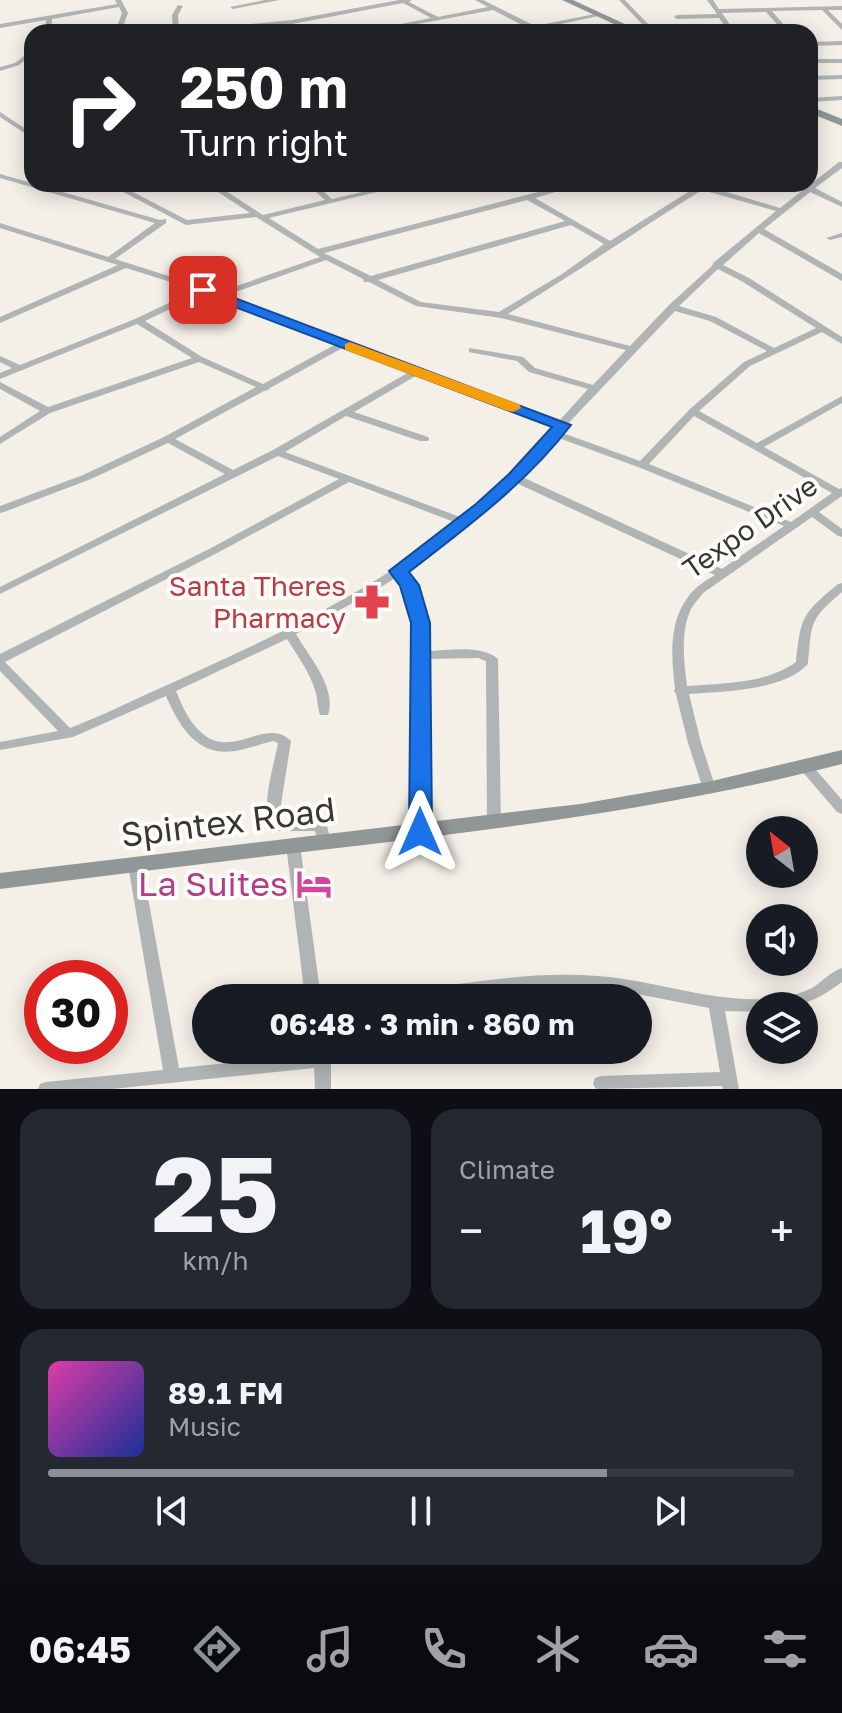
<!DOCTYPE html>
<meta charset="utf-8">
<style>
:root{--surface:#171b24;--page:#242831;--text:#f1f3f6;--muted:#9ea1a6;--line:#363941;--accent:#8c9099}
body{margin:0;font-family:"Golos Text",sans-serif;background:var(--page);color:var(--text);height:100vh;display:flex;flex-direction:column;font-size:30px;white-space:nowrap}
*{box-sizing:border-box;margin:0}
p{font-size:26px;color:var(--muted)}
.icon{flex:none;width:44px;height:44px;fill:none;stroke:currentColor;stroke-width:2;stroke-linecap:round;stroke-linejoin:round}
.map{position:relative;height:1089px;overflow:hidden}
.drawer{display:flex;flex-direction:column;gap:20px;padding:20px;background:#0d0f14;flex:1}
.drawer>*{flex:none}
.top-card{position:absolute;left:24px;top:24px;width:794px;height:168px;border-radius:24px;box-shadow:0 4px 20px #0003;background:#202124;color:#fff;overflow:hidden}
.needle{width:52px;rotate:329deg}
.buttons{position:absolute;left:746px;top:816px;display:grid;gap:16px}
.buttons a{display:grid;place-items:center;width:72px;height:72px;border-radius:50%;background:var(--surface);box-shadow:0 4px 20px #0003;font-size:40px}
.speed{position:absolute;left:24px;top:960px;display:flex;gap:16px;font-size:40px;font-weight:700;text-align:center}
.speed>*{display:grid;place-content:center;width:104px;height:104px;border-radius:50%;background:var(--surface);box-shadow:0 4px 20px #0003;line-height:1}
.speed .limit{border:12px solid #d22;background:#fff;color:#111}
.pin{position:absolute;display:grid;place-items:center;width:68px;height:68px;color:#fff;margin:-34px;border-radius:16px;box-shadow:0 4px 12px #0006}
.me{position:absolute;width:88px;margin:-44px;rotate:0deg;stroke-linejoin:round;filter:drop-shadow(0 0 6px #0008)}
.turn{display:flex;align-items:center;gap:28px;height:168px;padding:0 24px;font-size:36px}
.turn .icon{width:104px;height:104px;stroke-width:2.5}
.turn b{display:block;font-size:56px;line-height:68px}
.big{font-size:60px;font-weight:700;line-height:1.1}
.drawer .card{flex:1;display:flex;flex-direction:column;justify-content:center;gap:12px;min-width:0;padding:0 28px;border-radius:24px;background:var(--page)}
.drawer .dial{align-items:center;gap:0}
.dial b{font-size:104px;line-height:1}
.song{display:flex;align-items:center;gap:24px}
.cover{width:96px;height:96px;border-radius:12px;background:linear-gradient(135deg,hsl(320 70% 55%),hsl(230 70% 35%))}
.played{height:8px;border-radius:4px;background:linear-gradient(90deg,var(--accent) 75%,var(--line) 75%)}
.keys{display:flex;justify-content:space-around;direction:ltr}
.heat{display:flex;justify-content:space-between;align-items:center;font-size:44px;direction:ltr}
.drawer .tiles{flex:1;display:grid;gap:20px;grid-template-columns:1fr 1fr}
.card:last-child{grid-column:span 2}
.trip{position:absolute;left:192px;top:984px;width:460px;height:80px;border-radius:40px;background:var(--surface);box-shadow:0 4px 20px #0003;font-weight:700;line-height:80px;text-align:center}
.dock{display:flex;height:128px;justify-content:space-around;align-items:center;background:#090b0e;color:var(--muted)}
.dock .icon{width:56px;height:56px}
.dock .selected{color:var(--accent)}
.dock b{font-size:36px;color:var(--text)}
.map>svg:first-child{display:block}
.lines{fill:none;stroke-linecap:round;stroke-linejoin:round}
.minor{fill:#b0b4b4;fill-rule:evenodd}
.secondary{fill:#919797;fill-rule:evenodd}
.route{fill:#1a73e8;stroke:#114b97;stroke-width:2}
.slow{fill:#f59e0b}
.labels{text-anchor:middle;stroke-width:8;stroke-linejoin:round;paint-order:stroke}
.street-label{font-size:28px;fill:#383633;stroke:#fffdfa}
.health-label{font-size:28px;fill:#be3a42;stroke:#fffdfa;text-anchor:end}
.near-street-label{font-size:34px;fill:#383633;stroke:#fffdfa}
.near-hotel-label{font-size:34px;fill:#b23c85;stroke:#fffdfa;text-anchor:end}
</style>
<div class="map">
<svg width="842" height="1089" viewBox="0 0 842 1089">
<rect width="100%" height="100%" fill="#f4efe7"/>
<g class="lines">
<g class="minor">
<polygon points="115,0 121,0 128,13 121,32 115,32 122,13 119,7 52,19 51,32 45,32 46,20 0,28 0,24 117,4"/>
<polygon points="265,0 279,0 233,9 230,7"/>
<polygon points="399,0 412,0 409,2 438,17 488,7 475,0 483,0 535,26 600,13 603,15 524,32 512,32 528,28 493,10 374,32 361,32 431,18 403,3 292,24 242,29 238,32 232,32 240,25 292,20"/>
<polygon points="619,0 625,0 649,25 649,27 637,32 628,32 643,25"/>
<polygon points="707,0 713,0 719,9 842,6 842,10 828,10 842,24 842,30 822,10 772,11 790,32 784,32 766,12 722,13 735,32 729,32 719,18 677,19 674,17 677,15 717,14"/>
<polygon points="178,5 183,6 178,15 179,32 173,32 172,15"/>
<polygon points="842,41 842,45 810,46 810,42"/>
<polygon points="32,50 32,55 19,65 0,71 0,67 15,63"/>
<rect x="810" y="59" width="32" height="4"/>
<polygon points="842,75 842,79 810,80 810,76"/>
<polygon points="842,96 842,100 810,102 810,98"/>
<polygon points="0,112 32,133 32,138 0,117"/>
<path d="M 839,162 L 842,162 L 842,168 L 815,188 L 842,202 L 842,207 L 810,192 L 764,229 L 842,274 L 842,281 L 759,233 L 723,265 L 749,278 L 842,337 L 842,344 L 822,332 L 750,366 L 699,411 L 757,443 L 842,396 L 842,403 L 764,447 L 839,489 L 842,488 L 842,496 L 819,512 L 842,529 L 842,537 L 838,536 L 812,517 L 703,593 C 699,598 694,604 691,609 C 680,632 684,662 687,686 C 723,683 766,684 796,662 C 801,616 802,614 838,584 L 842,583 L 842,592 C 809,620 812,622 808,664 C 783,691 724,691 689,694 L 701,743 L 716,789 L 714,792 L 709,794 L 704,792 L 688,743 L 676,694 L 674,691 L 675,689 C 671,654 668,617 694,590 C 700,584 708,579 715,575 L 514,482 L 454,536 L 404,572 C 423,595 426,622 426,651 C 449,651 480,644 498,659 L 501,822 L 499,826 L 494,827 L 489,826 L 487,822 L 486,661 L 478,658 L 426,659 L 427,832 L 425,836 L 420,837 L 415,836 L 413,832 L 414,623 L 403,585 L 397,577 L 371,593 L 296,634 C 309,657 337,687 328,715 L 320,715 C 317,707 318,698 315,690 C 309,671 297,655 287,639 L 176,691 C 181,703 186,715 194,725 C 228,768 264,714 291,741 L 281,804 L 282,821 L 326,822 L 331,842 L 329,846 L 324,847 L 319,846 L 315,831 L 275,831 L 270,830 C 261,804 273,770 278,743 L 273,741 C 260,744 248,749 235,751 C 197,757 179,726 166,696 L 73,737 L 0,750 L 0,742 L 58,731 L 0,671 L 0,654 L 211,548 L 339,479 L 278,456 L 0,594 L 0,587 L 225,474 L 168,443 L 91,479 L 4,512 L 0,513 L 0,506 L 83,475 L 164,437 L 256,387 L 199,362 L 50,413 L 0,444 L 0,437 L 40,411 L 0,389 L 0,382 L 48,407 L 192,358 L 137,324 L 0,379 L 0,373 L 12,368 L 0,362 L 0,356 L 20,365 L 135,319 L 196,290 L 126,268 L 0,323 L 0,317 L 118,265 L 0,228 L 0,223 L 108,257 L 155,223 L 0,178 L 0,174 L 160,220 L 166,219 L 166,223 L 115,259 L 219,292 L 320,257 L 256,217 L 186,225 L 108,184 L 118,184 L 127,189 L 141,184 L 152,184 L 133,192 L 187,220 L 250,213 L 206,184 L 215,184 L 263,215 L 325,200 L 307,184 L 315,184 L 332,199 L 396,184 L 410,184 L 269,218 L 318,249 L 569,184 L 582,184 L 535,198 L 610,241 L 701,184 L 710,184 L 707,186 L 780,208 ZM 702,190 L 776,211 L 713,263 L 712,266 L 669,305 L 630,346 L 508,314 C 574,274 637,231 702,190 ZM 527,200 L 565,221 L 371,276 L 324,253 ZM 571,225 L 604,244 L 562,274 L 499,312 L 421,302 L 378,280 ZM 326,260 L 363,279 L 364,282 L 369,282 L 416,306 L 501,318 L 626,350 L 593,385 L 535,368 L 523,357 L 469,348 L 469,352 L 517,361 L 529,372 L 588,389 L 560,420 L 227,295 ZM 718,269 L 743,282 L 816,328 L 774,348 L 716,317 L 679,306 ZM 204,293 L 216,297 L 338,343 L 263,384 L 202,357 L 145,321 ZM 675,311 L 710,321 L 767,351 L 744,362 L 690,409 L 640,461 L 560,432 ZM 346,346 L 411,371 L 273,450 L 233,470 L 175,439 L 264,391 L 268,390 L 270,388 ZM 419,374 L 555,426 L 511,474 L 463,518 L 285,452 L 346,416 L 420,441 L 428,441 L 429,439 L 428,437 L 354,412 ZM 694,416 L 832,493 L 791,522 L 649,464 ZM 556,437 L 638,467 L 784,526 L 722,569 L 520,476 ZM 349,482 L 457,523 C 370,594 266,640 165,686 C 133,700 102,716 70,728 L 5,662 L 219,552 Z"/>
<polygon points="842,233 842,237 830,240 826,238"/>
<polygon points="806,762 811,764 842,800 842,814 837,812 801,770 799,767 801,764"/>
<polygon points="293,840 298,841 300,845 321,998 305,998 286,845 288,841"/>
<polygon points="135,860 140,861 142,865 179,1068 313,1054 313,1050 329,1050 331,1060 331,1089 315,1089 314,1068 112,1089 38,1089 40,1084 46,1082 163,1070 128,865 130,861"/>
<path d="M 842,968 L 842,982 C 809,1006 800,1006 760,1006 L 760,1012 L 725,1011 L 739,1089 L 723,1089 L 722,1086 L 598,1089 L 595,1088 L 593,1083 L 595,1078 L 601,1076 L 720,1072 L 709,1008 L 627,992 L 573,987 L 524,989 L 450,998 L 395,998 L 398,994 L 403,992 C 467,983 532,971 597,976 C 659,980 720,1007 783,997 C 792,996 804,992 812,988 C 822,982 830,972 842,968 Z"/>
</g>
<g class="secondary">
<polygon points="562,0 573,0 642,32 631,32"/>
<polygon points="810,106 842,119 842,126 810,113"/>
<path d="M 842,750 L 842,764 C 667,809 491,830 312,851 C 208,863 104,876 0,889 L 0,873 L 580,804 L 712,781 Z"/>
</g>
</g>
<path class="route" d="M 203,286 L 571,425 C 526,484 467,527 409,572 L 419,585 L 430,623 L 432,832 L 428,838 L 420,840 L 412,838 L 409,832 L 411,623 L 400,586 L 389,571 L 476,504 L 509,474 L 552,427 L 198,293 L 198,287 Z"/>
<polygon class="slow" points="350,342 519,404 521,408 513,412 508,411 345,350 345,344"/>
<defs>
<g id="pharmacy-bare" transform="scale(2.76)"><path d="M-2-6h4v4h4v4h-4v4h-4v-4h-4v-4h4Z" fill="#e0444e" stroke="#fffdfa" stroke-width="2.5" paint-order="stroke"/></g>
<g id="hotel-bare" transform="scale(2.76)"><path d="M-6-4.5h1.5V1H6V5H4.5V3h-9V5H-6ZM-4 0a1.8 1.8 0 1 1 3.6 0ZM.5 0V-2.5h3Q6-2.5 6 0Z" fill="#d1479c" stroke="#fffdfa" stroke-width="2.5" paint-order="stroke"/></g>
</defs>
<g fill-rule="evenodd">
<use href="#pharmacy-bare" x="372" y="602"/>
<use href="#hotel-bare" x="314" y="884"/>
</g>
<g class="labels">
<g class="street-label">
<text transform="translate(750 527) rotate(-35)" y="10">Texpo Drive</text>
</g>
<g class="health-label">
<text x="346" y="596">Santa Theres<tspan x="346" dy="32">Pharmacy</tspan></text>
</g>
<g class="near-street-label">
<text transform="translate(228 822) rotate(-7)" y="12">Spintex Road</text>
</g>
<g class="near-hotel-label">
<text x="288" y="896">La Suites</text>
</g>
</g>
</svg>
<div class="buttons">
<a><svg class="needle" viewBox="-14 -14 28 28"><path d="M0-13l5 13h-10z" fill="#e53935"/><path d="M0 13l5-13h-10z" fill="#9ea1a6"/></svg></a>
<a><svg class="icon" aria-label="sound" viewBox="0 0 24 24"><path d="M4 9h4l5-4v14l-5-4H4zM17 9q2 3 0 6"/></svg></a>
<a><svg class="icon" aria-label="layers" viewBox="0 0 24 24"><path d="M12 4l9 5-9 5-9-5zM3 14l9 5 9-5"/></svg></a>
</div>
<div class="speed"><div class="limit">30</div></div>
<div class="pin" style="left:203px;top:290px;background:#d93025"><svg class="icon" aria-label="arrive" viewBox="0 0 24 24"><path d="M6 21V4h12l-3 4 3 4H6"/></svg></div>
<svg class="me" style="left:420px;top:832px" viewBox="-20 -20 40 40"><path d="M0-17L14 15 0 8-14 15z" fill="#1a73e8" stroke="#fff" stroke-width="4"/></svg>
<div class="trip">06:48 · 3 min · 860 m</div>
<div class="top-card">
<div class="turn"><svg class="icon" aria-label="right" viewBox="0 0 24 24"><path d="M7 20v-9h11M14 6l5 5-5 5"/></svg><div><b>250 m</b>Turn right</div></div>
</div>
</div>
<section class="drawer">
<div class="tiles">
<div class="card dial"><b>25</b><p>km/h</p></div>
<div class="card"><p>Climate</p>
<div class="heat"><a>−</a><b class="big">19°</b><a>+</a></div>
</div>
<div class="card">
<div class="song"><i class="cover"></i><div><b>89.1 FM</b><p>Music</p></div></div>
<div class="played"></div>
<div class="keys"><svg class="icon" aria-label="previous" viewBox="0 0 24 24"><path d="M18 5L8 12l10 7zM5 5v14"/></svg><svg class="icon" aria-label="pause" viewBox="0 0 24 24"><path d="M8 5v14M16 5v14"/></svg><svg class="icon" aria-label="next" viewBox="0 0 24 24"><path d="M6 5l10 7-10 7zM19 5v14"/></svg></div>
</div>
</div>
</section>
<nav class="dock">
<b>06:45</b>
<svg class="icon selected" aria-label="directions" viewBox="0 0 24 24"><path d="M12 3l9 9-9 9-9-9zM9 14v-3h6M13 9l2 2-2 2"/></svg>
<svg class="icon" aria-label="music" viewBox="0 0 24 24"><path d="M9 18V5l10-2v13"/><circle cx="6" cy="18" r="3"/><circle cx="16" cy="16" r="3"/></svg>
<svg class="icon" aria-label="phone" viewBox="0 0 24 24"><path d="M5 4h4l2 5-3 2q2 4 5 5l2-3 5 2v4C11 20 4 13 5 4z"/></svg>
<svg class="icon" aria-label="climate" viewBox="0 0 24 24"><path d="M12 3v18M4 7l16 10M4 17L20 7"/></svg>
<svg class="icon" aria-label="car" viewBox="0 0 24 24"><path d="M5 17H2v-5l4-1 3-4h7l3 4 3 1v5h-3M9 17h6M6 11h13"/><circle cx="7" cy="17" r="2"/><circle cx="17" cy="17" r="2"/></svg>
<svg class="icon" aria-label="filters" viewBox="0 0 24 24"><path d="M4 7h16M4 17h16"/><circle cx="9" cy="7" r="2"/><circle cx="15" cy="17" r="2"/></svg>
</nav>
